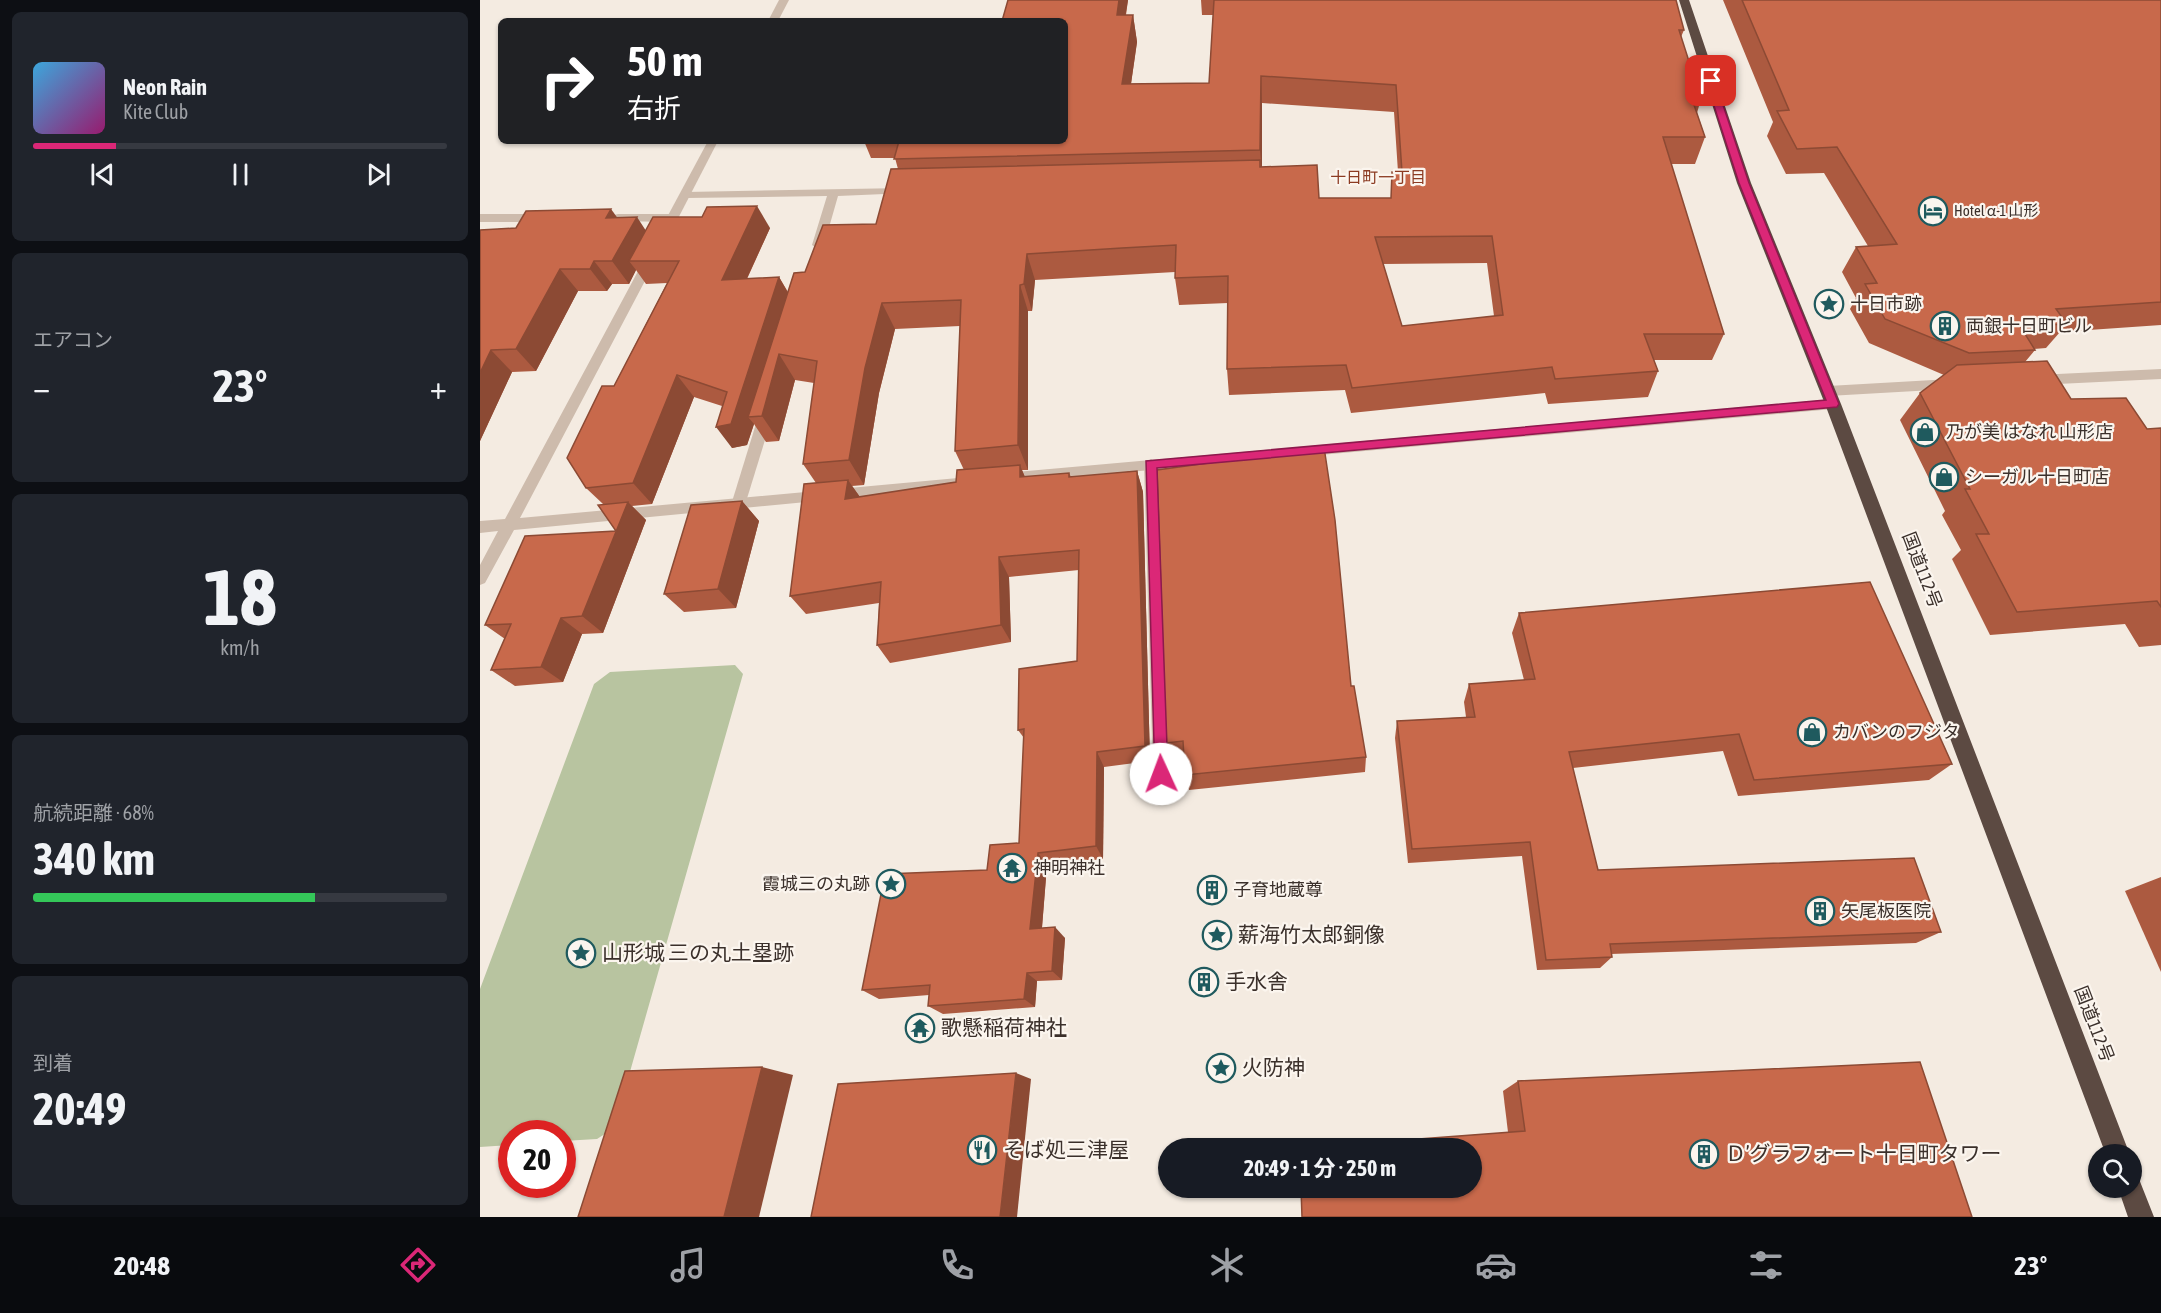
<!DOCTYPE html>
<html lang="ja">
<meta charset="utf-8">
<style>
:root{--surface:#171b24;--page:#20242c;--text:#f1f3f6;--muted:#9ea1a6;--line:#363941;--accent:#db2777}
body{margin:0;font-family:"Asap Condensed","Noto Sans JP",sans-serif;background:var(--page);color:var(--text);height:100vh;display:flex;flex-direction:column;font-size:22px;white-space:nowrap}
*{box-sizing:border-box;margin:0}
p{font-size:20px;color:var(--muted)}
.icon{flex:none;width:33px;height:33px;fill:none;stroke:currentColor;stroke-width:2;stroke-linecap:round;stroke-linejoin:round}
.map{position:relative;flex:1;overflow:hidden}
.sheet{display:flex;flex-direction:column;gap:12px;padding:12px;background:#0d0f14;width:480px}
.sheet>*{flex:none}
.hud{position:absolute;left:18px;top:18px;width:570px;height:126px;border-radius:9px;box-shadow:0 2px 4px #0004;background:#202124;color:#fff;overflow:hidden}
.fabs{position:absolute;left:1608px;top:1144px;display:grid;gap:12px}
.fabs a{display:grid;place-items:center;width:54px;height:54px;border-radius:50%;background:var(--surface);box-shadow:0 2px 4px #0004;font-size:30px}
.speed{position:absolute;left:18px;top:1120px;display:flex;gap:12px;font-size:30px;font-weight:700;text-align:center}
.speed>*{display:grid;place-content:center;width:78px;height:78px;border-radius:50%;background:var(--surface);box-shadow:0 2px 4px #0004;line-height:1}
.speed .limit{border:9px solid #d22;background:#fff;color:#111}
.pin{position:absolute;display:grid;place-items:center;width:51px;height:51px;color:#fff;margin:-26px;border-radius:12px;box-shadow:0 3px 9px #0006}
.me{position:absolute;width:66px;margin:-33px;rotate:358deg;stroke-linejoin:round;filter:drop-shadow(0 0 4px #0008)}
.turn{display:flex;align-items:center;gap:21px;height:126px;padding:0 30px;font-size:27px}
.turn .icon{width:78px;height:78px;stroke-width:2.5}
.turn b{display:block;font-size:42px;line-height:51px}
.big{font-size:45px;font-weight:700;line-height:1.1}
.sheet .widget{flex:1;display:flex;flex-direction:column;justify-content:center;gap:9px;min-width:0;padding:0 21px;border-radius:9px;background:var(--page)}
.sheet .dial{align-items:center;gap:0}
.dial b{font-size:78px;line-height:1}
.song{display:flex;align-items:center;gap:18px}
.cover{width:72px;height:72px;border-radius:9px;background:linear-gradient(135deg,hsl(200 70% 55%),hsl(320 70% 35%))}
.played{height:6px;border-radius:3px;background:linear-gradient(90deg,var(--accent) 20%,var(--line) 20%)}
.keys{display:flex;justify-content:space-around;direction:ltr}
.heat{display:flex;justify-content:space-between;align-items:center;font-size:33px;direction:ltr}
.charge{height:9px;border-radius:4px;background:linear-gradient(90deg,#34c759 68%,var(--line) 0)}
.trip{position:absolute;left:678px;top:1138px;width:324px;height:60px;border-radius:30px;background:var(--surface);box-shadow:0 2px 4px #0004;font-weight:700;line-height:60px;text-align:center}
.menu{display:flex;height:96px;justify-content:space-around;align-items:center;background:#090b0e;color:var(--muted)}
.menu .icon{width:42px;height:42px}
.menu .on{color:var(--accent)}
.menu b{font-size:27px;color:var(--text)}
main{display:flex;flex:1;min-height:0}
.map>svg:first-child{display:block}
.green{fill:#b8c4a0}
.lines{fill:none;stroke-linecap:round;stroke-linejoin:round}
.lane{fill:#cdbbac;fill-rule:evenodd}
.street{fill:#cdbbac;fill-rule:evenodd}
.highway{fill:#5c4a42;fill-rule:evenodd}
.wall{fill:#ac5a40;fill-rule:evenodd}
.shaded-wall{fill:#8c4a34}
.building{fill:#c8694b;stroke:#8c4a34;stroke-width:1.5;fill-rule:evenodd}
.route{fill:#db2777;stroke:#8e194d;stroke-width:1.5}
.labels{text-anchor:middle;stroke-width:4.5;stroke-linejoin:round;paint-order:stroke}
.far-poi-label{font-size:15px;fill:#3b302b;stroke:#fbf5ee;text-anchor:start}
.far-neighbourhood-label{font-size:16px;fill:#8c3b22;stroke:#fbf5ee}
.poi-label{font-size:18px;fill:#3b302b;stroke:#fbf5ee;text-anchor:start}
.street-label{font-size:18px;fill:#3b302b;stroke:#fbf5ee}
.near-poi-label{font-size:21px;fill:#3b302b;stroke:#fbf5ee;text-anchor:start}
</style>
<main>
<section class="sheet">
<div class="widget">
<div class="song"><i class="cover"></i><div><b>Neon Rain</b><p>Kite Club</p></div></div>
<div class="played"></div>
<div class="keys"><svg class="icon" aria-label="previous" viewBox="0 0 24 24"><path d="M18 5L8 12l10 7zM5 5v14"/></svg><svg class="icon" aria-label="pause" viewBox="0 0 24 24"><path d="M8 5v14M16 5v14"/></svg><svg class="icon" aria-label="next" viewBox="0 0 24 24"><path d="M6 5l10 7-10 7zM19 5v14"/></svg></div>
</div>
<div class="widget"><p>エアコン</p>
<div class="heat"><a>−</a><b class="big">23°</b><a>+</a></div>
</div>
<div class="widget dial"><b>18</b><p>km/h</p></div>
<div class="widget"><p>航続距離 · 68%</p><b class="big">340 km</b><div class="charge"></div></div>
<div class="widget"><p>到着</p><b class="big">20:49</b></div>
</section>
<div class="map">
<svg width="1681" height="1217" viewBox="0 0 1681 1217">
<rect width="100%" height="100%" fill="#f4ebe1"/>
<polygon class="green" points="255,665 263,674 134,1128 117,1139 83,1141 82,1134 32,1134 31,1145 0,1147 0,989 114,684 130,672"/>
<g class="lines">
<g class="lane">
<polygon points="424,188 428,189 428,193 358,196 344,245 338,249 332,245 347,196 206,198 201,195 206,192"/>
<polygon points="0,214 63,214 69,218 63,222 0,222"/>
<polygon points="138,214 192,214 198,218 192,222 134,221 134,215"/>
<polygon points="286,409 293,414 265,505 258,511 251,505 279,414"/>
<polygon points="671,459 678,464 689,774 687,780 681,782 675,780 673,774 664,464"/>
</g>
<g class="street">
<polygon points="299,0 309,0 298,21 288,21"/>
<polygon points="228,141 238,141 190,234 184,238 180,237 178,234"/>
<polygon points="170,256 176,260 40,518 478,478 485,483 483,487 34,530 5,583 0,585 0,565 18,531 0,533 0,521 25,519 164,260"/>
<polygon points="1681,369 1681,379 1557,385 1551,380 1557,375"/>
<polygon points="1471,379 1477,384 1471,389 1348,396 1342,391 1348,386"/>
<polygon points="1353,399 1360,404 1353,409 526,483 519,478 526,473"/>
</g>
<g class="highway">
<polygon points="1199,0 1209,0 1271,183 1361,404 1650,1155 1626,1155 1345,404 1257,183"/>
<polygon points="1652,1176 1659,1179 1674,1217 1648,1217 1638,1188 1652,1188"/>
</g>
</g>
<g class="wall">
<path d="M 528,0 L 648,0 L 646,15 L 653,15 L 657,42 L 651,84 L 729,83 L 733,15 L 722,15 L 721,0 L 1196,0 L 1204,30 L 1201,37 L 1221,99 L 1217,113 L 1225,137 L 1215,164 L 1191,164 L 1244,334 L 1232,360 L 1174,360 L 1178,371 L 1168,397 L 1068,404 L 1065,393 L 871,413 L 865,390 L 749,395 L 747,369 L 748,303 L 699,305 L 695,278 L 695,272 L 555,280 L 552,311 L 548,311 L 548,470 L 542,470 L 545,477 L 589,473 L 591,477 L 657,471 L 663,492 L 670,761 L 624,767 L 623,859 L 567,865 L 562,928 L 585,938 L 582,980 L 557,981 L 555,1007 L 463,1014 L 448,1006 L 449,995 L 399,999 L 382,990 L 507,870 L 539,843 L 544,738 L 538,730 L 597,661 L 599,570 L 529,577 L 531,642 L 410,663 L 397,645 L 399,603 L 326,614 L 310,596 L 336,483 L 323,464 L 334,383 L 315,380 L 299,441 L 286,442 L 274,424 L 267,445 L 252,448 L 242,406 L 214,397 L 172,504 L 152,506 L 166,520 L 123,633 L 102,634 L 83,682 L 35,686 L 11,670 L 25,639 L 5,625 L 136,531 L 123,504 L 106,488 L 134,386 L 187,283 L 166,284 L 156,270 L 149,284 L 132,284 L 127,291 L 98,291 L 56,371 L 32,372 L 0,441 L 0,230 L 36,228 L 137,217 L 166,231 L 290,228 L 267,279 L 299,277 L 308,292 L 325,272 L 396,224 L 418,169 L 415,158 L 391,158 L 384,141 L 585,141 ZM 782,103 L 914,112 L 918,172 L 912,172 L 911,198 L 839,198 L 782,167 ZM 1007,263 L 1014,316 L 922,326 L 903,264 ZM 480,326 L 475,451 L 484,470 L 476,482 L 380,497 L 372,486 L 384,485 L 399,393 L 415,329 Z"/>
<polygon points="1243,0 1681,0 1681,325 1580,332 1566,348 1554,349 1555,350 1545,362 1591,399 1667,429 1681,428 1681,645 1659,647 1645,624 1510,635 1472,559 1481,550 1462,515 1465,511 1420,420 1440,393 1464,375 1389,343 1370,309 1376,298 1362,272 1376,247 1388,246 1344,173 1306,174 1287,136 1293,122"/>
<polygon points="262,501 279,521 256,608 204,612 184,594"/>
<polygon points="1039,613 1472,764 1449,780 1258,796 1243,751 1093,768 1118,870 1461,932 1436,943 1131,954 1132,957 1120,968 1057,970 1042,856 928,863 915,738 917,721 986,717 984,702 989,684 1044,680 1032,633"/>
<polygon points="871,686 886,757 885,772 709,790 705,775 704,757 691,758 686,743"/>
<polygon points="1681,877 1681,972 1645,891"/>
<polygon points="1038,1081 1492,1217 1028,1132 1023,1091"/>
</g>
<g class="shaded-wall">
<polygon points="639,0 648,0 641,42 637,15"/>
<polygon points="653,15 657,42 647,111 642,84"/>
<polygon points="781,76 782,103 782,177 780,150"/>
<polygon points="277,206 290,228 256,302 242,280"/>
<polygon points="131,209 147,231 126,218"/>
<polygon points="157,217 172,240 149,261 156,270 149,284 132,261"/>
<polygon points="547,254 555,280 552,311 544,284"/>
<polygon points="114,261 132,284 127,291 110,269"/>
<polygon points="80,269 98,291 56,371 36,349"/>
<polygon points="299,277 312,300 268,417 274,424 267,445 252,448 236,427"/>
<polygon points="540,285 548,311 548,470 538,445"/>
<polygon points="402,303 415,329 399,393 384,485 369,460 385,368"/>
<polygon points="11,350 32,372 0,441 0,373"/>
<polygon points="299,354 315,380 299,441 282,416"/>
<polygon points="197,375 214,397 172,504 153,483"/>
<polygon points="540,465 548,485 540,477"/>
<polygon points="657,471 663,492 670,761 665,746"/>
<polygon points="368,480 382,500 365,499"/>
<polygon points="262,501 279,521 256,608 238,589"/>
<polygon points="148,502 166,520 123,633 102,616"/>
<polygon points="519,557 529,577 531,642 521,625"/>
<polygon points="81,618 102,634 83,682 61,667"/>
<polygon points="617,752 624,767 623,859 616,846"/>
<polygon points="558,853 567,865 561,939 550,929"/>
<polygon points="575,927 585,938 582,980 572,971"/>
<polygon points="547,973 557,981 555,1007 544,999"/>
<polygon points="282,1067 313,1075 279,1217 244,1217"/>
<polygon points="536,1073 551,1079 537,1217 520,1217"/>
</g>
<g class="building">
<path d="M 528,0 L 639,0 L 637,15 L 653,15 L 642,84 L 729,83 L 734,0 L 1196,0 L 1204,30 L 1199,30 L 1221,99 L 1212,99 L 1225,137 L 1183,137 L 1244,334 L 1164,334 L 1178,371 L 1075,379 L 1072,367 L 872,388 L 866,365 L 747,369 L 748,276 L 695,278 L 696,245 L 642,248 L 547,254 L 544,284 L 540,285 L 538,445 L 475,451 L 481,300 L 402,303 L 385,368 L 369,460 L 323,464 L 337,361 L 299,354 L 282,416 L 268,417 L 314,273 L 325,272 L 343,225 L 396,224 L 411,169 L 780,160 L 780,167 L 837,165 L 839,198 L 911,198 L 912,172 L 922,172 L 916,85 L 781,76 L 780,150 L 414,159 L 419,141 L 585,141 L 585,21 L 522,21 ZM 1012,236 L 1023,315 L 922,326 L 895,237 Z"/>
<polygon points="1262,0 1681,0 1681,302 1576,309 1587,324 1540,326 1555,350 1489,353 1405,319 1385,284 1397,283 1376,247 1417,244 1357,147 1317,149 1297,111 1309,110"/>
<polygon points="277,206 242,280 299,277 251,424 236,427 247,392 197,375 153,483 106,488 87,458 122,386 134,386 199,261 149,261 173,217 222,217 227,207"/>
<polygon points="131,209 126,218 157,217 132,261 114,261 110,269 80,269 36,349 11,350 0,373 0,230 36,228 46,211"/>
<polygon points="1567,361 1591,399 1646,398 1667,429 1681,428 1681,607 1677,601 1537,612 1496,534 1509,534 1485,489 1490,489 1440,393 1477,365"/>
<polygon points="844,447 855,520 871,686 874,686 886,757 705,775 703,741 686,743 677,470 788,455 787,452"/>
<polygon points="540,465 540,477 589,473 589,477 657,471 665,746 617,752 616,846 558,853 550,929 575,927 572,971 547,973 544,999 448,1006 450,985 382,990 405,874 507,870 510,845 539,843 544,729 538,730 539,669 597,661 599,550 519,557 521,625 397,645 401,582 310,596 324,484 368,480 365,499 476,482 477,470"/>
<polygon points="262,501 238,589 184,594 211,505"/>
<polygon points="148,502 102,616 81,618 61,667 11,670 31,624 5,625 45,536 136,531 118,505"/>
<polygon points="1390,582 1472,764 1274,780 1259,734 1089,752 1118,870 1434,858 1461,932 1130,944 1132,957 1066,960 1050,842 932,849 917,721 995,717 989,684 1055,679 1039,613"/>
<polygon points="1440,1062 1492,1217 822,1217 821,1188 992,1188 992,1149 819,1148 1045,1131 1038,1081"/>
<polygon points="282,1067 244,1217 98,1217 145,1071"/>
<polygon points="536,1073 520,1217 331,1217 358,1084"/>
</g>
<polygon class="route" points="1231,79 1235,81 1269,183 1359,404 1357,407 677,468 688,774 686,779 681,781 675,779 666,461 1346,400 1259,183 1226,81"/>
<defs>
<g id="hotel-ring" transform="scale(1.5)"><circle r="9.5" fill="#fbf5ee" stroke="#1f5a5e" stroke-width="1.5"/><path d="M-6-4.5h1.5V1H6V5H4.5V3h-9V5H-6ZM-4 0a1.8 1.8 0 1 1 3.6 0ZM.5 0V-2.5h3Q6-2.5 6 0Z" fill="#1f5a5e"/></g>
<g id="sight-ring" transform="scale(1.5)"><circle r="9.5" fill="#fbf5ee" stroke="#1f5a5e" stroke-width="1.5"/><path d="M0-6L1.8-2.2L6-1.7L2.9 1.2L3.7 5.4L0 3.3L-3.7 5.4L-2.9 1.2L-6-1.7L-1.8-2.2Z" fill="#1f5a5e"/></g>
<g id="building-ring" transform="scale(1.5)"><circle r="9.5" fill="#fbf5ee" stroke="#1f5a5e" stroke-width="1.5"/><path d="M-4-6H4V6H1V3H-1V6H-4ZM-2.5-4.3h1.7v1.8h-1.7ZM.8-4.3h1.7v1.8H.8ZM-2.5-1h1.7V.8h-1.7ZM.8-1h1.7V.8H.8Z" fill="#1f5a5e"/></g>
<g id="shop-ring" transform="scale(1.5)"><circle r="9.5" fill="#fbf5ee" stroke="#1f5a5e" stroke-width="1.5"/><path d="M-5-2.5h2.3a2.7 3.5 0 0 1 5.4 0H5L5.5 6h-11ZM-1.5-2.5h3a1.5 2.3 0 0 0-3 0Z" fill="#1f5a5e"/></g>
<g id="temple-ring" transform="scale(1.5)"><circle r="9.5" fill="#fbf5ee" stroke="#1f5a5e" stroke-width="1.5"/><path d="M0-6L5-2H3V0L6.5 2.5H4V6H1.5V3h-3V6H-4V2.5H-6.5L-3 0V-2H-5Z" fill="#1f5a5e"/></g>
<g id="restaurant-ring" transform="scale(1.5)"><circle r="9.5" fill="#fbf5ee" stroke="#1f5a5e" stroke-width="1.5"/><path d="M-5-6h1v4h1v-4h1v4h1v-4h1v5L-1.5 .5V6h-2V.5L-5-1ZM5-6V6H3V1.5H1.5Q1.5-4 5-6Z" fill="#1f5a5e"/></g>
</defs>
<g fill-rule="evenodd">
<use href="#hotel-ring" x="1453" y="211"/>
<use href="#sight-ring" x="1349" y="304"/>
<use href="#building-ring" x="1465" y="326"/>
<use href="#shop-ring" x="1445" y="432"/>
<use href="#shop-ring" x="1464" y="477"/>
<use href="#shop-ring" x="1332" y="732"/>
<use href="#temple-ring" x="532" y="868"/>
<use href="#sight-ring" x="411" y="884"/>
<use href="#building-ring" x="732" y="890"/>
<use href="#building-ring" x="1340" y="911"/>
<use href="#sight-ring" x="737" y="935"/>
<use href="#sight-ring" x="101" y="953"/>
<use href="#building-ring" x="724" y="982"/>
<use href="#temple-ring" x="440" y="1028"/>
<use href="#sight-ring" x="741" y="1068"/>
<use href="#restaurant-ring" x="502" y="1150"/>
<use href="#building-ring" x="1224" y="1154"/>
</g>
<g class="labels">
<g class="far-poi-label">
<text x="1474" y="216">Hotel α-1 山形</text>
</g>
<g class="far-neighbourhood-label">
<text x="898" y="183">十日町一丁目</text>
</g>
<g class="poi-label">
<text x="1370" y="310">十日市跡</text>
<text x="1486" y="332">両銀十日町ビル</text>
<text x="1466" y="438">乃が美 はなれ 山形店</text>
<text x="1485" y="483">シーガル十日町店</text>
<text x="1353" y="738">カバンのフジタ</text>
<text x="553" y="874">神明神社</text>
<text x="390" y="890" text-anchor="end">霞城三の丸跡</text>
<text x="753" y="896">子育地蔵尊</text>
<text x="1361" y="917">矢尾板医院</text>
</g>
<g class="street-label">
<text transform="translate(1442 570) rotate(69)" y="6">国道112号</text>
<text transform="translate(1614 1024) rotate(69)" y="6">国道112号</text>
</g>
<g class="near-poi-label">
<text x="758" y="942">薪海竹太郎銅像</text>
<text x="122" y="960">山形城 三の丸土塁跡</text>
<text x="745" y="989">手水舎</text>
<text x="461" y="1035">歌懸稲荷神社</text>
<text x="762" y="1075">火防神</text>
<text x="523" y="1157">そば処三津屋</text>
<text x="1245" y="1161">Ｄ’グラフォート十日町タワー</text>
</g>
</g>
</svg>
<div class="fabs">
<a><svg class="icon" aria-label="search" viewBox="0 0 24 24"><circle cx="10" cy="10" r="6"/><path d="M15 15l6 6"/></svg></a>
</div>
<div class="speed"><div class="limit">20</div></div>
<div class="pin" style="left:1231px;top:81px;background:#d93025"><svg class="icon" aria-label="arrive" viewBox="0 0 24 24"><path d="M6 21V4h12l-3 4 3 4H6"/></svg></div>
<svg class="me" style="left:681px;top:774px" viewBox="-20 -20 40 40"><circle r="19" fill="#fff"/><path d="M0-13L10 11 0 6-10 11z" fill="#db2777"/></svg>
<div class="trip">20:49 · 1 分 · 250 m</div>
<div class="hud">
<div class="turn"><svg class="icon" aria-label="right" viewBox="0 0 24 24"><path d="M7 20v-9h11M14 6l5 5-5 5"/></svg><div><b>50 m</b>右折</div></div>
</div>
</div>
</main>
<nav class="menu">
<b>20:48</b>
<svg class="icon on" aria-label="directions" viewBox="0 0 24 24"><path d="M12 3l9 9-9 9-9-9zM9 14v-3h6M13 9l2 2-2 2"/></svg>
<svg class="icon" aria-label="music" viewBox="0 0 24 24"><path d="M9 18V5l10-2v13"/><circle cx="6" cy="18" r="3"/><circle cx="16" cy="16" r="3"/></svg>
<svg class="icon" aria-label="phone" viewBox="0 0 24 24"><path d="M5 4h4l2 5-3 2q2 4 5 5l2-3 5 2v4C11 20 4 13 5 4z"/></svg>
<svg class="icon" aria-label="climate" viewBox="0 0 24 24"><path d="M12 3v18M4 7l16 10M4 17L20 7"/></svg>
<svg class="icon" aria-label="car" viewBox="0 0 24 24"><path d="M5 17H2v-5l4-1 3-4h7l3 4 3 1v5h-3M9 17h6M6 11h13"/><circle cx="7" cy="17" r="2"/><circle cx="17" cy="17" r="2"/></svg>
<svg class="icon" aria-label="filters" viewBox="0 0 24 24"><path d="M4 7h16M4 17h16"/><circle cx="9" cy="7" r="2"/><circle cx="15" cy="17" r="2"/></svg>
<b>23°</b>
</nav>
